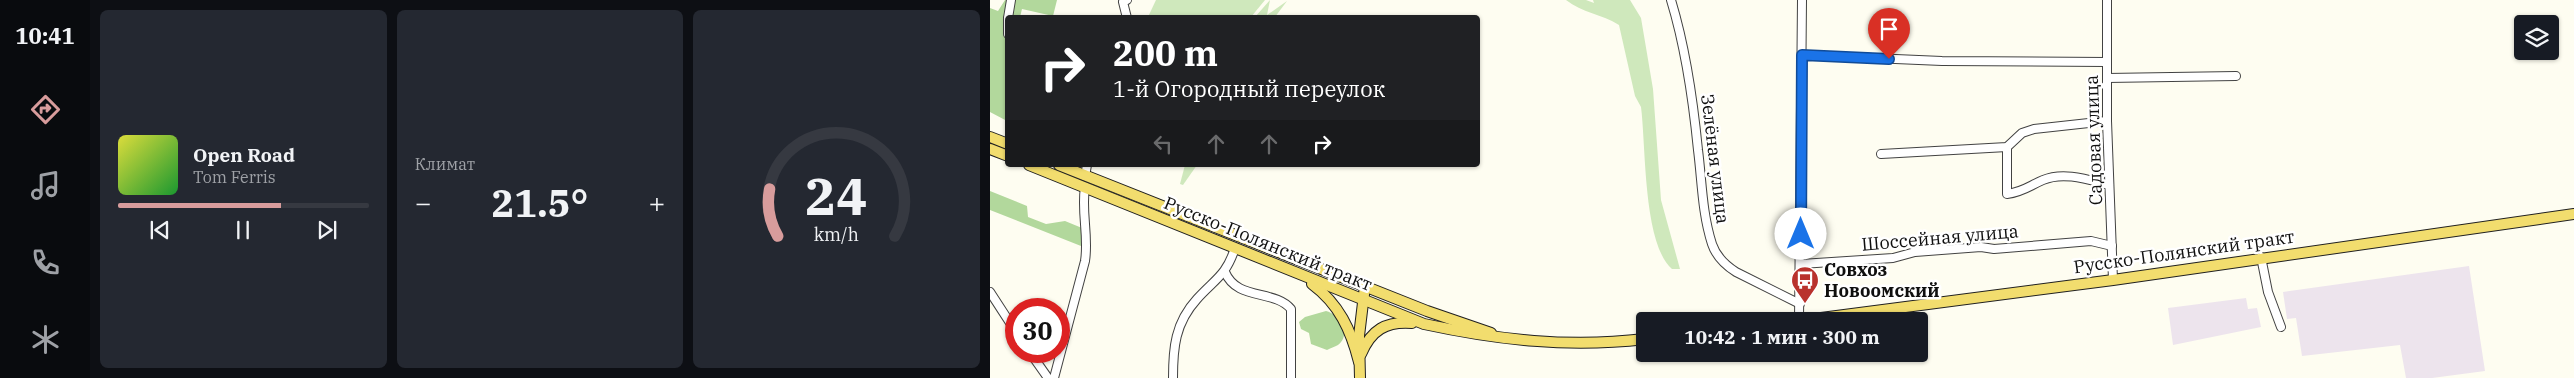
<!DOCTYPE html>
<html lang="ru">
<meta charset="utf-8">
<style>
:root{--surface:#171b24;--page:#242831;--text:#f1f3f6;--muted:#9ea1a6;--line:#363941;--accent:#d89c9c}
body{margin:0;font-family:"IBM Plex Serif",serif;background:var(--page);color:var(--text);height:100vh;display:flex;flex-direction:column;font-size:19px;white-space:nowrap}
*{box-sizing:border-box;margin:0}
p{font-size:16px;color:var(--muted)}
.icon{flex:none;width:28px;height:28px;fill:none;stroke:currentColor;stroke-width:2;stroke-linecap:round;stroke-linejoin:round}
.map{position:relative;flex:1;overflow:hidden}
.panel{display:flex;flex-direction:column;gap:10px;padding:10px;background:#0d0f14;width:900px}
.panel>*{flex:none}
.guide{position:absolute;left:15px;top:15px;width:475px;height:152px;border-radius:5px;box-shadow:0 1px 4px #0004;background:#202124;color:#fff;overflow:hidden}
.controls{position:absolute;left:1524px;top:15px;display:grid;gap:10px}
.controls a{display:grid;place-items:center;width:45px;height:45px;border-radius:5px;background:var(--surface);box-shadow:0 1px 4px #0004;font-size:25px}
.speed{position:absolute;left:15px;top:298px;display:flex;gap:10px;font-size:25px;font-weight:700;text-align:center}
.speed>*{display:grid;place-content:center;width:65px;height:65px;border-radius:50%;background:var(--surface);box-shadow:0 1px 4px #0004;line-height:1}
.speed .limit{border:8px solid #d22;background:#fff;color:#111}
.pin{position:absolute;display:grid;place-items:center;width:42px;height:42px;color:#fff;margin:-51px -21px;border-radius:50% 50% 50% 0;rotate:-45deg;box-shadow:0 0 5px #0007}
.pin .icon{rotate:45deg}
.me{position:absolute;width:55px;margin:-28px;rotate:0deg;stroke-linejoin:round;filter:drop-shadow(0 0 4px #0008)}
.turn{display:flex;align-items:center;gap:18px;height:105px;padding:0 25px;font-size:22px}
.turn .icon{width:65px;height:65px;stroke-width:2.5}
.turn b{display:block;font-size:35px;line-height:42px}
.lanes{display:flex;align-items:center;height:48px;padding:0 25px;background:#0003;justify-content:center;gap:25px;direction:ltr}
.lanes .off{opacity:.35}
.big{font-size:38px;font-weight:700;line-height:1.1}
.panel .widget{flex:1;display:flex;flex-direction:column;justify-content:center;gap:8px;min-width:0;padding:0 18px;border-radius:8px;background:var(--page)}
.panel .dial{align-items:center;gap:0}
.dial svg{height:130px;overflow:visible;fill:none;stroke:var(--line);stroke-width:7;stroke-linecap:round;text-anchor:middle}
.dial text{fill:var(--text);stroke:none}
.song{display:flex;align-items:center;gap:15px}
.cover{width:60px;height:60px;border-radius:8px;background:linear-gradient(135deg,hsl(60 70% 55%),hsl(130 70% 35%))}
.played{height:5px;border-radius:2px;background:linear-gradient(90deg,var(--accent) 65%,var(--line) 65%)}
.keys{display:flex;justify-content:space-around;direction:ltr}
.heat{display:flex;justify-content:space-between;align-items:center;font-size:28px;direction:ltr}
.panel .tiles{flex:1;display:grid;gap:10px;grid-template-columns:repeat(3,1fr)}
.trip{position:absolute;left:646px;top:312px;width:292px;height:50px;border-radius:5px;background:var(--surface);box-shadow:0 1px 4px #0004;font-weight:700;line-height:50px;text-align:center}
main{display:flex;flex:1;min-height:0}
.tab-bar{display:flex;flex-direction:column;width:90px;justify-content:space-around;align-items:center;background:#090b0e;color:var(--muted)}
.tab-bar .icon{width:35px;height:35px}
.tab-bar .active{color:var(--accent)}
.tab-bar b{font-size:22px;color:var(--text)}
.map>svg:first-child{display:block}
.industrial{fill:#ede4ed}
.green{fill:#cfe8bc}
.forest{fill:#b2d89c}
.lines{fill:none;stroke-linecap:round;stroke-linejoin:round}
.minor-casing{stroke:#424242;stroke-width:10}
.major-casing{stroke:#202020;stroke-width:12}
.minor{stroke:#fff;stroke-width:8}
.major{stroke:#f2dd6e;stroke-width:10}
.route-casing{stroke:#114b97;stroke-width:12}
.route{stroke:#1a73e8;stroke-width:9}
.labels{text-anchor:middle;stroke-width:5;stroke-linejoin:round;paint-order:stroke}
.street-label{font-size:18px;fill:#0f0f0f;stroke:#fff}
.poi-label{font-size:18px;font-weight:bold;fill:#0f0f0f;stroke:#fff;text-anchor:start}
</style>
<main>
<nav class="tab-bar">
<b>10:41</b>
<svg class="icon active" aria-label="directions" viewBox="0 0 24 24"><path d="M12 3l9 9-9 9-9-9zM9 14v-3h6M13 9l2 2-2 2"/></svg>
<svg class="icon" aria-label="music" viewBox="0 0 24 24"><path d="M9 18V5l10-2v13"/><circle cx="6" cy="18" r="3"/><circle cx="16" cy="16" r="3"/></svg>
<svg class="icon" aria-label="phone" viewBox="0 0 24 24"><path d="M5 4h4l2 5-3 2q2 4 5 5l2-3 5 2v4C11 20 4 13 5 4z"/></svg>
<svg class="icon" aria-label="climate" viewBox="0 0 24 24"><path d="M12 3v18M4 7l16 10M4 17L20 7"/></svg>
</nav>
<section class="panel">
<div class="tiles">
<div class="widget">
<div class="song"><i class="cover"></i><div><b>Open Road</b><p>Tom Ferris</p></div></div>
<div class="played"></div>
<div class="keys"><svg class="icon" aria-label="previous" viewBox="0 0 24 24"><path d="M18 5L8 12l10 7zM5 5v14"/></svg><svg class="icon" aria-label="pause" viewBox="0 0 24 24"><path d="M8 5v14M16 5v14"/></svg><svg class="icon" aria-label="next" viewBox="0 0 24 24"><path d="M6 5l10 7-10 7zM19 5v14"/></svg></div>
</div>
<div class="widget"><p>Климат</p>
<div class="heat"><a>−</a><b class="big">21.5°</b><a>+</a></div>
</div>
<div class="widget dial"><svg viewBox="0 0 100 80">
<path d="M14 69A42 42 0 1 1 86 69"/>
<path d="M14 69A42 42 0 0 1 9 40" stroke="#d89c9c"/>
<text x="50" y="56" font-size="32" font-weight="700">24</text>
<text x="50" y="72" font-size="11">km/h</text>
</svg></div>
</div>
</section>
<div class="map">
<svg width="1584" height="378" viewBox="0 0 1584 378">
<rect width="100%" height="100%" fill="#fefdf1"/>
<g class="industrial">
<polygon points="1479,266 1495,371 1442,378 1416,378 1410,345 1312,356 1306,318 1297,319 1293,292"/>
<polygon points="1256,298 1258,309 1267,308 1271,327 1183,345 1178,308"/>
</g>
<g class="green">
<polygon points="166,0 275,0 261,17 158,17"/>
<polygon points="280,0 277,15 297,1 285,17 265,17"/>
<path d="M 576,0 L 596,0 L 604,3 L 603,0 L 640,0 L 651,18 L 663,89 L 671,200 L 690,269 L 682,269 C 653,244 656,146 651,107 L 645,96 L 629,25 C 612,14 592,13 576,0 Z"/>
<polygon points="195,165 207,165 193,185 190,184"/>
</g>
<g class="forest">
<polygon points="15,0 67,0 63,16 32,9 30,17 18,18 17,121 0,112 0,8 8,11"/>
<polygon points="0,191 37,206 38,217 56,224 75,221 92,228 91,246 0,210"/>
<path d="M 336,311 C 350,314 362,335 348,345 C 345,347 340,348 337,350 L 321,344 L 319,333 L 311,329 L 309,322 L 315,317 Z"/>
</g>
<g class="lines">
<g class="minor-casing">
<g id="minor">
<path d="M 681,0 C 696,49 703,99 708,150 C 712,181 712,213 722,244 C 726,256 735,265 746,272 L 810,304"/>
<polyline points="1117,0 1117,121 1123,280"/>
<polyline points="18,18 21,0"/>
<polyline points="137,18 133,2 137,0"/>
<polyline points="18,19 18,34"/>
<polyline points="812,55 952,61 1117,62"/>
<polyline points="1117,78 1246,76"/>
<path d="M 1017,147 L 1017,194 C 1033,192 1039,186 1053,180 C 1074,171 1099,180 1119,185"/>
<polyline points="891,154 1017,147 1032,133 1044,129 1117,121"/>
<polyline points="95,176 97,165"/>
<polyline points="1271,257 1278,292 1291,327"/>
<polyline points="811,264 903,258 925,252 991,247 1004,249 1101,241 1122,246"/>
<path d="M 235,272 C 247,301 284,289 301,309 L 301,378"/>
<polyline points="0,292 26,332"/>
<polyline points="809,321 812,0"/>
<polyline points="39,351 58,378"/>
<path d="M 64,378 L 95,261 C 99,236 91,212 95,187"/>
<path d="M 183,378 C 183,348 185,323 207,299 C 225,279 236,276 245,248"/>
</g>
</g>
<g class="major-casing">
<g id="major">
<polyline points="0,137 18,144"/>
<polyline points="0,149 18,156"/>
<path d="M 39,165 L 434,324 C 508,340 579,348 655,339"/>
<polyline points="69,165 437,311 501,333"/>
<path d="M 322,284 C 349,304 361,330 369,362"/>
<polyline points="808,321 1123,280 1584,214"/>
<path d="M 371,354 C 381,330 396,321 422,323"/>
<polyline points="370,378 369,336 375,286"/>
</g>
</g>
<use href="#minor" class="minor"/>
<use href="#major" class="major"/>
</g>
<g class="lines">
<g class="route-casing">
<polyline id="route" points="811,234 812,55 899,59"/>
</g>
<use href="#route" class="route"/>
</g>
<defs>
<g id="bus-pin" transform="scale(1.4375)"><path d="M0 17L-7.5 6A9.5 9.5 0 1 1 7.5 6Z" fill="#b9322d" stroke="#fff"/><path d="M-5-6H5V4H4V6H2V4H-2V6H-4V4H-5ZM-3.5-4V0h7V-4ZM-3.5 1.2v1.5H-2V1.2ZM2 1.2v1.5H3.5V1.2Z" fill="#fff"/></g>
</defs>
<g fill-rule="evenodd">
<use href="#bus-pin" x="815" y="280"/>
</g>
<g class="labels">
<g class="street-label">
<text transform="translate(1104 140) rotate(-92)" y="6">Садовая улица</text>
<text transform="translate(725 159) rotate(83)" y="6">Зелёная улица</text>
<text transform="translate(950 238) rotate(-5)" y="6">Шоссейная улица</text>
<text transform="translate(278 244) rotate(22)" y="6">Русско-Полянский тракт</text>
<text transform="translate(1194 252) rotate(-8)" y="6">Русско-Полянский тракт</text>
</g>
<g class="poi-label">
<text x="834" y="276">Совхоз<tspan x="834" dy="21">Новоомский</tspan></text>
</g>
</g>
</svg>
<div class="controls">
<a><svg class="icon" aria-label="layers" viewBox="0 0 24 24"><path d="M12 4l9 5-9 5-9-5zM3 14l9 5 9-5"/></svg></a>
</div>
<div class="speed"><div class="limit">30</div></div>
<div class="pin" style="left:899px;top:59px;background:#d93025"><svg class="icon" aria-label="arrive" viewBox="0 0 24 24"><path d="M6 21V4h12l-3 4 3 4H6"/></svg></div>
<svg class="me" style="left:811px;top:234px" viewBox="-20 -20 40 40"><circle r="19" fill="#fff"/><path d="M0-13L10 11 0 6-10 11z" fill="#1a73e8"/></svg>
<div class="trip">10:42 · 1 мин · 300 m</div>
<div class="guide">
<div class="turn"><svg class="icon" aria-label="right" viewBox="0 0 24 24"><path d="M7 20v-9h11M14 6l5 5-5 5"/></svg><div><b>200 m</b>1-й Огородный переулок</div></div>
<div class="lanes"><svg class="icon off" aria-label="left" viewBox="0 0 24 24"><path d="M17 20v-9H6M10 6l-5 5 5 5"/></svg><svg class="icon off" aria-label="ahead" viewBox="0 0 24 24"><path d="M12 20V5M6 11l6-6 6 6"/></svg><svg class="icon off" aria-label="ahead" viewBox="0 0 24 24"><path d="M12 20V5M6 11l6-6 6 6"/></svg><svg class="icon" aria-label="right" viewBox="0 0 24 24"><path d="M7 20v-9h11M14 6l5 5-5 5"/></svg></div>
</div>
</div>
</main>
